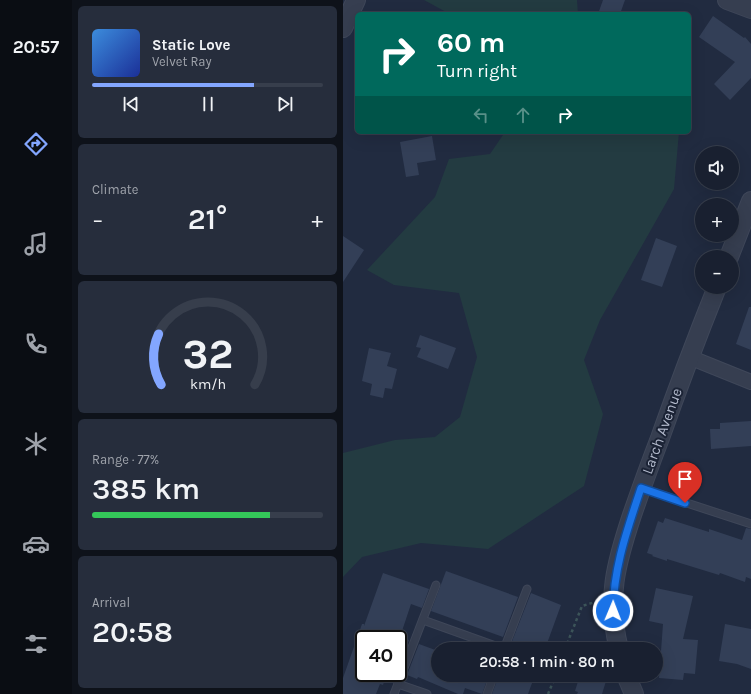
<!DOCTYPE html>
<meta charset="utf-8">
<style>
:root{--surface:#192030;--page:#262d3c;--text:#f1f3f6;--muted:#9fa3ab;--line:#373e4c;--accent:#83a6ff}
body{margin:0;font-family:Karla,sans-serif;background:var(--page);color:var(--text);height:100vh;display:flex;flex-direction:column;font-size:15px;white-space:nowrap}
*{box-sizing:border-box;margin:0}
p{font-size:13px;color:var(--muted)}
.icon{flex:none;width:22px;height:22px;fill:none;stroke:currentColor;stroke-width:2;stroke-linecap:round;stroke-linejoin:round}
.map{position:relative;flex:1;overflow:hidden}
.sheet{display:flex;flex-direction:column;gap:6px;padding:6px;background:#0e121a;width:271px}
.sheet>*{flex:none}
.banner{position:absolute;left:12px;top:12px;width:336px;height:122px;border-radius:6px;box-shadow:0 4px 16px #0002,0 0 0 1px var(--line);background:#00695c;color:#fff;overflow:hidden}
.buttons{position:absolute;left:352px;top:146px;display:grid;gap:8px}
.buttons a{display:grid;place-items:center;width:44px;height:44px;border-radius:50%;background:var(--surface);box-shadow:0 4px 16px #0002,0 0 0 1px var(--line);font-size:20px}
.speed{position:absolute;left:12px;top:630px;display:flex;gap:8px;font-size:20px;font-weight:700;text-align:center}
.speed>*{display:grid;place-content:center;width:52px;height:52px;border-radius:50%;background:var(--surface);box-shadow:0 4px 16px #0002,0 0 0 1px var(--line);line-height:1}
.speed .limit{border:2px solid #111;border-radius:6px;background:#fff;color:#111}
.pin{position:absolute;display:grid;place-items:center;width:34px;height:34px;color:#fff;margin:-41px -17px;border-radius:50% 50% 50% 0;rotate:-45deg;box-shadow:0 0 4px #0007}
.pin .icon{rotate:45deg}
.me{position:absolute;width:44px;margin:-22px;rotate:1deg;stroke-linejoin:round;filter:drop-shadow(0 0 3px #0008)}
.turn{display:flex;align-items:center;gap:14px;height:84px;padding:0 16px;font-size:18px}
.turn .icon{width:52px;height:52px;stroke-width:2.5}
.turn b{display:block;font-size:28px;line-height:34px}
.lanes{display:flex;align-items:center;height:38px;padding:0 16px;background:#0003;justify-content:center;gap:20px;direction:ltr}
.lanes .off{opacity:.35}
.big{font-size:30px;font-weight:600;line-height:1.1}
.sheet .tile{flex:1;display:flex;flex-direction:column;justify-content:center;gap:6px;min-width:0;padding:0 14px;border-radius:6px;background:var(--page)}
.sheet .dial{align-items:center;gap:0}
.dial svg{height:104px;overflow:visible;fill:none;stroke:var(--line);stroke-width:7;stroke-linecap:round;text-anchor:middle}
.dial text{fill:var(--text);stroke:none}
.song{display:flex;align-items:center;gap:12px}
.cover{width:48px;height:48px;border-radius:6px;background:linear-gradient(135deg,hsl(210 70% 55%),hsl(230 70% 35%))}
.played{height:4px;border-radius:2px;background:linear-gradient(90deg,var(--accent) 70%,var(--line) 70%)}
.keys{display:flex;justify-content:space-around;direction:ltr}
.heat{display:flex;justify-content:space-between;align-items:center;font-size:22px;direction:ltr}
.charge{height:6px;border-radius:3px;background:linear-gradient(90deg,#34c759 77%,var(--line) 0)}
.trip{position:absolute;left:88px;top:642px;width:232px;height:40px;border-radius:20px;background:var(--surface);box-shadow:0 4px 16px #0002,0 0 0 1px var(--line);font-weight:600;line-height:40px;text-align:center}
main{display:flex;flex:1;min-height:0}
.tabs{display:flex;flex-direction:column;width:72px;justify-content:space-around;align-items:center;background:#0a0d13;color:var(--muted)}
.tabs .icon{width:28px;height:28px}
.tabs .active{color:var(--accent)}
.tabs b{font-size:18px;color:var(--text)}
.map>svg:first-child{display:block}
.green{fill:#233b41}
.building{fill:#333f57}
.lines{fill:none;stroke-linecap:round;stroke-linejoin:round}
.service-casing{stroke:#3f4759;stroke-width:9}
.minor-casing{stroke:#3f4759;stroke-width:16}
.tertiary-casing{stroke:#3f4759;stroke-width:20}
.path{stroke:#3c5459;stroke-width:2.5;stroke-dasharray:3 3;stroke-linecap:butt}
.service{stroke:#363e50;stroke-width:7}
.minor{stroke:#363e50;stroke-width:14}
.tertiary{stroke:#363e50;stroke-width:18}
.route-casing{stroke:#114b97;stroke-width:10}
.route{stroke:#1a73e8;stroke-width:7}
.labels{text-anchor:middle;stroke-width:4;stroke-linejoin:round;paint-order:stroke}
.street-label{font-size:15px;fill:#b2b9cb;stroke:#1b2335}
</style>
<main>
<nav class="tabs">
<b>20:57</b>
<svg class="icon active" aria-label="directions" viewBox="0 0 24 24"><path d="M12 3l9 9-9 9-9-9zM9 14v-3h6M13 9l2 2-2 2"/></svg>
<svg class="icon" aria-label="music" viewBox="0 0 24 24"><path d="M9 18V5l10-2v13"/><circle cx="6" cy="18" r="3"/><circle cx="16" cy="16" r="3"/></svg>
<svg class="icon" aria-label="phone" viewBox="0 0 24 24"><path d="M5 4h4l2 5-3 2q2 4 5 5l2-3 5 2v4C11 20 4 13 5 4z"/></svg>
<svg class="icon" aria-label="climate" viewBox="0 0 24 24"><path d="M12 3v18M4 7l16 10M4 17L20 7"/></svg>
<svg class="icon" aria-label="car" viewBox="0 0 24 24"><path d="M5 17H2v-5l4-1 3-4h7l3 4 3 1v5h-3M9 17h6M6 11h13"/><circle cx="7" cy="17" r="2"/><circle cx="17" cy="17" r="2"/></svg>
<svg class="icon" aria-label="filters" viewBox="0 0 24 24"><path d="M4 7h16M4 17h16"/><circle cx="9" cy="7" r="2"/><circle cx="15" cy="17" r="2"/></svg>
</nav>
<section class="sheet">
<div class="tile">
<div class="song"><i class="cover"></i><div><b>Static Love</b><p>Velvet Ray</p></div></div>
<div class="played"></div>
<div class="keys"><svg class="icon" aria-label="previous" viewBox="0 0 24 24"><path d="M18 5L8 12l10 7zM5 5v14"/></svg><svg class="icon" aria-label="pause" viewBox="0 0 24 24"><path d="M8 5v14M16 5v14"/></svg><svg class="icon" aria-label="next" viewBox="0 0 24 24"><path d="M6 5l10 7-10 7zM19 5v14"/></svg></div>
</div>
<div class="tile"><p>Climate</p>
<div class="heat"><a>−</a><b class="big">21°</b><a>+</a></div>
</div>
<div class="tile dial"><svg viewBox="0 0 100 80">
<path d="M14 69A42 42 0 1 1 86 69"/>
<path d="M14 69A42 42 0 0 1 12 30" stroke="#83a6ff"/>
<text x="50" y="56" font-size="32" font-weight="700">32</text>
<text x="50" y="72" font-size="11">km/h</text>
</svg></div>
<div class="tile"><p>Range · 77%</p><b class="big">385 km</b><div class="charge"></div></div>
<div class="tile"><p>Arrival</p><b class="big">20:58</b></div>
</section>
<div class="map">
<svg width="408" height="694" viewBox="0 0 408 694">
<rect width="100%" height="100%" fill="#212b40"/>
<g class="green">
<polygon points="81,0 234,0 235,14 111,14 105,13"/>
<polygon points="162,132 336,132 331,189 257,320 241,360 260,414 241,486 145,549 78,543 19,557 0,577 0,453 52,440 92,437 117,417 134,357 116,293 51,285 24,270 92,197 106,159 147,154"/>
</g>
<g class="building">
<polygon points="260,0 282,0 277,14 255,14"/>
<polygon points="370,16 401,38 402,37 408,44 408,78 387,100 371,84 392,62 356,37"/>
<polygon points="89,136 93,160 74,163 76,175 63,177 57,142"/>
<polygon points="0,236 21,250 0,282"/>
<polygon points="313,238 334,246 319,287 298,280"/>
<polygon points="406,307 408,307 408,350 393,344"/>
<polygon points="77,335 113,348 105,369 74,357 78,348 73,347"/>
<polygon points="26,348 48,353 44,366 54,369 49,389 42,388 40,398 27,395 29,384 19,381"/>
<polygon points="408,421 408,446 368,449 367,429 377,429 377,423"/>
<polygon points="322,518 366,532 366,529 399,540 403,528 408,529 408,579 403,577 402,582 377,573 376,575 324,559 324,561 309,556 310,555 304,553 315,521 320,523"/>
<polygon points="103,571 175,597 160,637 88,611"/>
<polygon points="40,573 86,589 79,608 68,604 57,637 66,640 55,670 55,639 21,639 21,673 44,673 40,685 37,684 33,694 0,694 0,678 19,624 21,624 21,626"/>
<polygon points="313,588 350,596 340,639 355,640 352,674 341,673 340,680 316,678 320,624 306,621"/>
<polygon points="188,593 218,605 202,649 166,649"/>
<polygon points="382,624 408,629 408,669 394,664 376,661"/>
<polygon points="76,644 95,651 95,675 146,675 139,694 122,688 120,694 115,694 75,677 74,679 64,675"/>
<polygon points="156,675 192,675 185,694 149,694"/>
<polygon points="237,675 257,675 264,678 259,694 234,694 235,692 232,691"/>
</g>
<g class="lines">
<g class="service-casing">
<g id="service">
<polyline points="298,488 408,524"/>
<polyline points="80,620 161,649"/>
<polyline points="161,649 184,589"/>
<polyline points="55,684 84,694"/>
<polyline points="51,694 93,585"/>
<polyline points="144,694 151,675"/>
</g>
</g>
<g class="minor-casing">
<polyline id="minor" points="346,357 408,382"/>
</g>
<g class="tertiary-casing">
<g id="tertiary">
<polyline points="384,0 408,9"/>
<polyline points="0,28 13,0"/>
<polyline points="386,257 408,201"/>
<path d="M 276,649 C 263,599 273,563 289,515 C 298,489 307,464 317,438 C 335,387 354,337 374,287"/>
<polyline points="283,675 291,694"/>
</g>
</g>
<g class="path">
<polyline points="222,649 239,606 252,602"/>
<polyline points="205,694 213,675"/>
</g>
<use href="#service" class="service"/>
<use href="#minor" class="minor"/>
<use href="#tertiary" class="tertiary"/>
</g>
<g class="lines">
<g class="route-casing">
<path id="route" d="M 270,611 C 271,565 284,531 298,488 L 342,503"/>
</g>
<use href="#route" class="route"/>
</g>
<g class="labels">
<g class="street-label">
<text transform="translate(319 431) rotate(-70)" y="5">Larch Avenue</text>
</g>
</g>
</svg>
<div class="buttons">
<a><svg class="icon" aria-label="sound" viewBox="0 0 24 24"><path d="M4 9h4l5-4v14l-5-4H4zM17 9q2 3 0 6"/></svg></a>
<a>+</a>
<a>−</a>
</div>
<div class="speed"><div class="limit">40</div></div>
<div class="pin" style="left:342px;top:503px;background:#d93025"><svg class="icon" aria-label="arrive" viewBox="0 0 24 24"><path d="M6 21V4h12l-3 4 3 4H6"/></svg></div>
<svg class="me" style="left:270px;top:611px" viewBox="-20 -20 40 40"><circle r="17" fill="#1a73e8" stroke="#fff" stroke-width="3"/><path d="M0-11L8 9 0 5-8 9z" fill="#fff"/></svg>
<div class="trip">20:58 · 1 min · 80 m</div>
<div class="banner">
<div class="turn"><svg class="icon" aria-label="right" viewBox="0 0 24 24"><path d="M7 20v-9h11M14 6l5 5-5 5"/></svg><div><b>60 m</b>Turn right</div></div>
<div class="lanes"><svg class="icon off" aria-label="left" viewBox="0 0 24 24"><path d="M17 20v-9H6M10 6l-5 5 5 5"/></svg><svg class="icon off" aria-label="ahead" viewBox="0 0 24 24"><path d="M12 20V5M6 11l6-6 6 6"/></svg><svg class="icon" aria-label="right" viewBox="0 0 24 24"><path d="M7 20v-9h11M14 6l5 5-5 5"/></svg></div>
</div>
</div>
</main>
